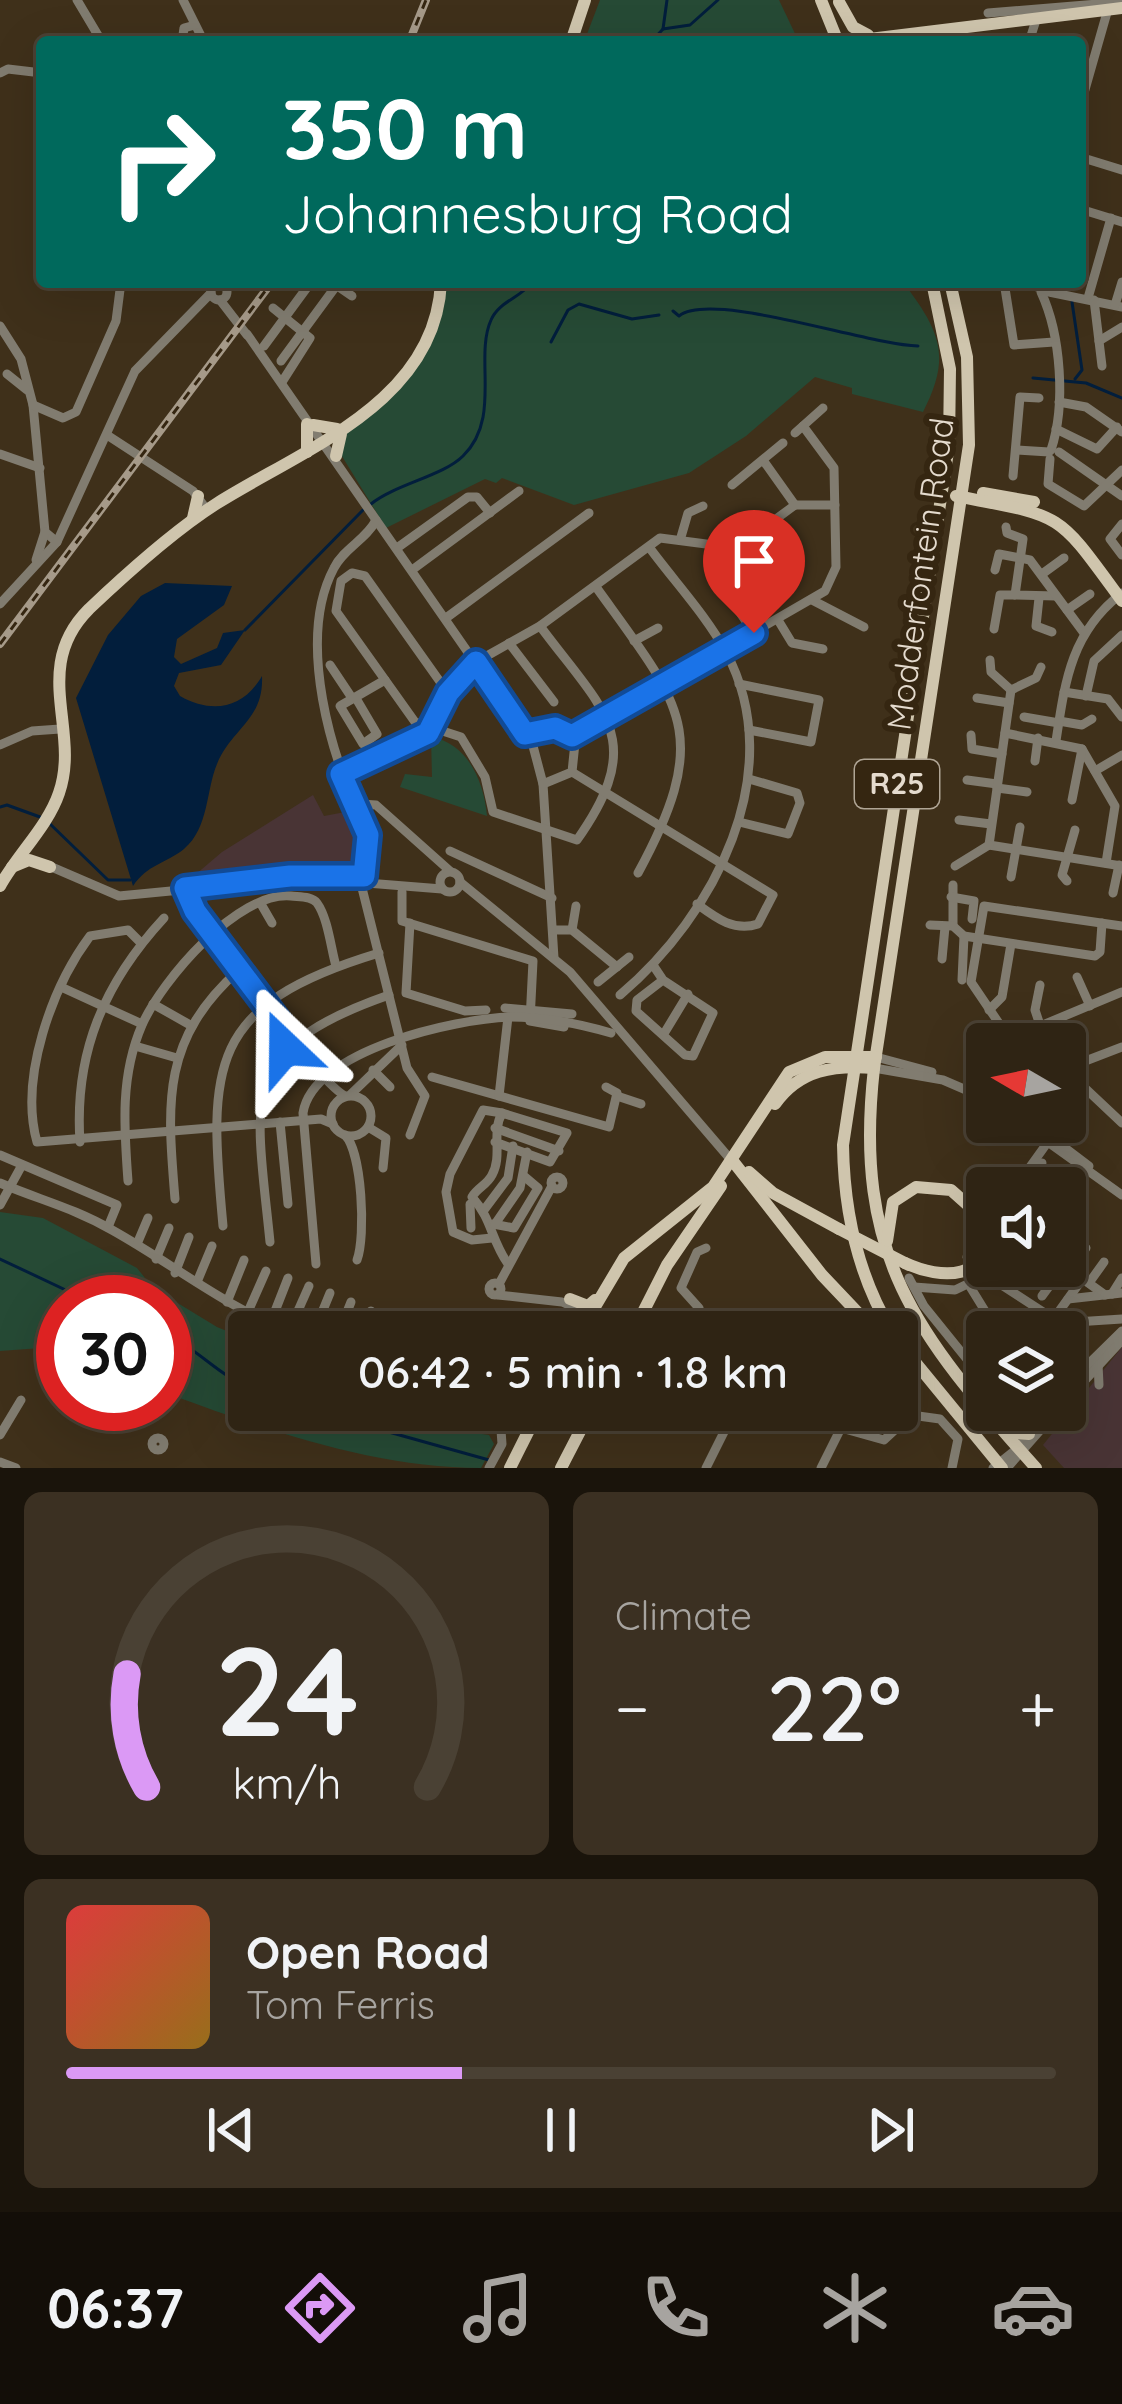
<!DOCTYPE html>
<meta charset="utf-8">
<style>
:root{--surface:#2f2414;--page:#3b3022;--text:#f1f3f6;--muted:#a7a4a0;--line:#4a4134;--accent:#db99f5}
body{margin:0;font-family:Quicksand,sans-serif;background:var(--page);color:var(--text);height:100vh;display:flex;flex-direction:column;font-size:45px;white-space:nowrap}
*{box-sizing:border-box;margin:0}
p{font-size:39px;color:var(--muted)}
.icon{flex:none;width:66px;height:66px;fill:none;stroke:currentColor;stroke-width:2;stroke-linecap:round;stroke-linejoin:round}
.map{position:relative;height:1468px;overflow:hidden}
.drawer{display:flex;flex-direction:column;gap:24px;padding:24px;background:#1a140b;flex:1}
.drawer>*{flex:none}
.banner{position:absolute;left:36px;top:36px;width:1050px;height:252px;border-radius:12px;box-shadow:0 12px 48px #0002,0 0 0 3px var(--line);background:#00695c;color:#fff;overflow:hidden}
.needle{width:78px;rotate:279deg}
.fabs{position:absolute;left:966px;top:1023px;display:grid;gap:24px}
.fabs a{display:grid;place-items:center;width:120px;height:120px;border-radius:12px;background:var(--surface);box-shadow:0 12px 48px #0002,0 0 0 3px var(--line);font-size:60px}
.speed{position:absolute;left:36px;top:1275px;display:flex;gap:24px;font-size:60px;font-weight:700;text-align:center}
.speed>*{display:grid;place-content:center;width:156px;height:156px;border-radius:50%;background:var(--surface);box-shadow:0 12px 48px #0002,0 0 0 3px var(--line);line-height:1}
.speed .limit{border:18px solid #d22;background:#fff;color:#111}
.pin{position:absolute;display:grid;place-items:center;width:102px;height:102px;color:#fff;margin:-123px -51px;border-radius:50% 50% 50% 0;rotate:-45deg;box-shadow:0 0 12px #0007}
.pin .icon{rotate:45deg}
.me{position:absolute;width:132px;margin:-66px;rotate:337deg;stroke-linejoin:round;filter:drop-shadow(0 0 9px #0008)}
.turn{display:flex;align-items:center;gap:42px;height:252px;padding:0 48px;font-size:54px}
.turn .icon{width:156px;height:156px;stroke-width:2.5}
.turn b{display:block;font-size:84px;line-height:102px}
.big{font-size:90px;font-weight:600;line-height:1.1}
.drawer .tile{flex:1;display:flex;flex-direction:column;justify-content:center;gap:18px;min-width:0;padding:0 42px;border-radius:18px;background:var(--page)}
.drawer .dial{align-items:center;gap:0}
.dial svg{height:312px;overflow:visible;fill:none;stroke:var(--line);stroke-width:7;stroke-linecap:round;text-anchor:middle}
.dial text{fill:var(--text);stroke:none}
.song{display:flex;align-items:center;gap:36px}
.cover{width:144px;height:144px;border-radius:18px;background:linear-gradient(135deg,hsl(0 70% 55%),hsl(40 70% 35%))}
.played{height:12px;border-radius:6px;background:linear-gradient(90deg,var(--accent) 40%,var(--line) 40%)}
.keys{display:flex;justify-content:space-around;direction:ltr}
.heat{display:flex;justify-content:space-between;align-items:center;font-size:66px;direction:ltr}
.drawer .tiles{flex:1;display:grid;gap:24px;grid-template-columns:1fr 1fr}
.tile:last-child{grid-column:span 2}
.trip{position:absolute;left:228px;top:1311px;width:690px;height:120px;border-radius:12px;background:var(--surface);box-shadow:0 12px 48px #0002,0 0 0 3px var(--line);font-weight:600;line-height:120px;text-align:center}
.tab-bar{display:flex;height:192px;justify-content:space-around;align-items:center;background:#130e08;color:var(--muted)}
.tab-bar .icon{width:84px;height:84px}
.tab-bar .active{color:var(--accent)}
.tab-bar b{font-size:54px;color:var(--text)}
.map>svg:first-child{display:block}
.commercial{fill:#493435}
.green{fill:#264a35}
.water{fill:#021e3c}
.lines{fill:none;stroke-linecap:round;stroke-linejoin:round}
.stream{stroke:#021e3c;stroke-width:3}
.minor{stroke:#817c70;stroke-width:9}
.major{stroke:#cfc5ad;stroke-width:12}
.rail-casing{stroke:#a69a89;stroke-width:8}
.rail{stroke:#352611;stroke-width:3;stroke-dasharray:9;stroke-linecap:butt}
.major-bridge{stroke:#cfc5ad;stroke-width:12}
.route-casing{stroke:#114b97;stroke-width:30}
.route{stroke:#1a73e8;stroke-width:21}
.labels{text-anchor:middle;stroke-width:12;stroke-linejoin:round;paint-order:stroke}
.shield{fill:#352611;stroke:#b0a595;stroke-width:3}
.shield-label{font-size:30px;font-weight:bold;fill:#e5dbce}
.street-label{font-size:33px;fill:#e5dbce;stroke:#352611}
</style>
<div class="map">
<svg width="1122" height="1468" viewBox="0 0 1122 1468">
<rect width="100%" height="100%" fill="#3f301a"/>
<g class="commercial">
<polygon points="313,795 324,816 356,810 360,864 350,871 297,868 207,883 195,875 222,852"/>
<polygon points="1122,1347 1122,1468 1064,1468 1043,1445"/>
</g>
<g class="green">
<polygon points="600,0 779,0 799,42 584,42"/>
<path d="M 447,282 L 903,282 C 940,331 952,356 923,412 L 852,394 L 852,388 L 815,377 L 746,436 L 689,473 L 574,505 L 502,478 L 496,483 L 485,479 L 386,528 L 340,453 L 341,438 L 395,389 L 444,298 Z"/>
<path d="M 431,737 C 468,743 484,782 487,816 L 400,787 L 405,774 L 432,777 Z"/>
<path d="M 0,1212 L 43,1218 L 137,1268 L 153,1288 L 217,1327 L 249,1340 L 249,1410 L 395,1410 L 439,1428 L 489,1435 L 494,1444 L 481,1468 C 376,1468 273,1432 174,1396 L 165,1390 L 165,1302 L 63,1302 L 63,1353 L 41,1348 L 0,1351 Z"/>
</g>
<path class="water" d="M 165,583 L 232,586 L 224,605 L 177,639 L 174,657 L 181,664 L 217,648 L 223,633 L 245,630 L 221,665 L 179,673 L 174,686 L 180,696 C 212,714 243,709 262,676 C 264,720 232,728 217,764 C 206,790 209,828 184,849 C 165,864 148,864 133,886 L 76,698 L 108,635 L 141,596 Z"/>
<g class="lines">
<g class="stream">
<polyline points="663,29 690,25 718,0"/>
<polyline points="651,42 663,29 667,0"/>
<polyline points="1072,302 1082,370 1075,379"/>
<path d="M 673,311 L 679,316 C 712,290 868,345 918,346"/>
<polyline points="551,342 568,310 579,304 632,319 659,315"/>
<polyline points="1033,378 1086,383 1122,398"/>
<path d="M 371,504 C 396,484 443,476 463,456 C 502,418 474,358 491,320 C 499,301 521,298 532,282"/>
<polyline points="245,630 363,510"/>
<polyline points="0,807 7,805 40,817"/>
<polyline points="48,822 108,880 130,880"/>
<polyline points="0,1259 91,1302"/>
<path d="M 165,1335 C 198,1348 216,1374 249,1387"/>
<polyline points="310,1410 489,1460"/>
</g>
<g class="minor">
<polyline points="77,0 102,42"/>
<polyline points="183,0 204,42"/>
<polyline points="988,13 1122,2"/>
<polyline points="182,42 184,28 195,25"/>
<polyline points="1029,42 1037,17"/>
<polyline points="0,73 8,69 42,73"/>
<polyline points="1080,107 1108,9"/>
<polyline points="1080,157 1122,170"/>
<polyline points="1080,209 1122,222"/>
<polyline points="1004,282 1014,345 1054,342"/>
<polyline points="1031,282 1037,287"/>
<circle cx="219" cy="292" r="8"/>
<polyline points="336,285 352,296"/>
<path d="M 1041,292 C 1061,335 1066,405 1051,450"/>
<polyline points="1049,292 1122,307"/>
<polyline points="1088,298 1111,218"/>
<polyline points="220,300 247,335"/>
<polyline points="1094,300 1102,366"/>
<polyline points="1115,305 1122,282"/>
<polyline points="273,308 310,338 282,382"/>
<polyline points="0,326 21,359 33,405 45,532 57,542"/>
<polyline points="247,334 533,746 543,784 554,958"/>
<polyline points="1099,341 1122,327"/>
<polyline points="264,346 311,282"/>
<polyline points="281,361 339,282"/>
<polyline points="7,374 27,390"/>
<polyline points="1059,402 1086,407 1122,432"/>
<polyline points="33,405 63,418 76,412 116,321 121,282"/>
<polyline points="1056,429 1097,449 1117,427"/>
<polyline points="795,433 823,408"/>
<polyline points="107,435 193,491 207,510"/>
<polyline points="1017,450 1049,452"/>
<polyline points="1059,452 1122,496"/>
<polyline points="0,454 40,468"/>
<polyline points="1050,459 1048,484 1084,506 1122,470"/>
<polyline points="763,460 795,505"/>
<polyline points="1013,476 1020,397 1039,398"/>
<polyline points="732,485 783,443"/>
<polyline points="1122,524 1110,539 1122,555"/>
<polyline points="767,526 788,556"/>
<polyline points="1006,527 1007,533 1023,539 1015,595 1056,596"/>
<polyline points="681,537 688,513 703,506"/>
<polyline points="397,548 468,497 477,497 490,513"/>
<polyline points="36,560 45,532"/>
<polyline points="412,570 519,491"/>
<polyline points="995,570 999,554 1030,560 1084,633"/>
<polyline points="1042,574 1064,558"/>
<path d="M 596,587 C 681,705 714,733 638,873"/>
<polyline points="723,588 754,633"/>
<polyline points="1039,598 1036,626 1052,632"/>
<polyline points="812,600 864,627"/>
<polyline points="0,604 57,542 135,371 211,293"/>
<polyline points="1067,610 1090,594"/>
<polyline points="446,618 589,513"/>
<polyline points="778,620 792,643 823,649"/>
<polyline points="994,629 1000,595 1015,595"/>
<polyline points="634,641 658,628"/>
<polyline points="509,643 554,702"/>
<polyline points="990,660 991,672 1011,690"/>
<polyline points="330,665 352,698"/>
<polyline points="739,684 819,700 811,742 749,730"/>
<polyline points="1011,690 1036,678 1041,667"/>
<polyline points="1064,692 1108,699 1122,717"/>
<path d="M 448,693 L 365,576 L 352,573 L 341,581 L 336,611 L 415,722 L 461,737 L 485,777 L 493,812 L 577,840 C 649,738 603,711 540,626"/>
<polyline points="1086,696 1094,661 1122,635"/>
<polyline points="977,698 1009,703"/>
<polyline points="357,700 377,734 363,744 340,706 385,680"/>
<polyline points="1024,717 1059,723"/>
<polyline points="1059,721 1082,725 1092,719"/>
<polyline points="1005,733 1082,749 1115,806 1106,863"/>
<polyline points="525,734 555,728 575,743 572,772 543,784"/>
<polyline points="971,735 972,749 1002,754"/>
<polyline points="572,737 825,591 836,567 834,468 803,426"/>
<path d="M 1056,741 C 1065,681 1071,632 1122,593"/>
<polyline points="0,745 32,731 60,729"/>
<polyline points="1035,761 1038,738"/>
<polyline points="1095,771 1122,755"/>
<path d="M 572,772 L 773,895 L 758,924 C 734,932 716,918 697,904"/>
<polyline points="341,774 425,735 448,693 476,662 540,626 660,538 737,548 795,505 835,505"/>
<polyline points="967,780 997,784"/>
<polyline points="997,788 1027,792"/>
<polyline points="1072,800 1082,749"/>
<polyline points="361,804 376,805 450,871"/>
<polyline points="959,820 991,824"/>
<polyline points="739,822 788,834 800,803 797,793 749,779"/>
<path d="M 365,826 C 331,760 296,639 334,568 C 344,548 367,539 376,520"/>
<polyline points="989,845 1011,690"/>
<polyline points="989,845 1122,866"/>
<polyline points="450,851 552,898"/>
<polyline points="47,865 119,896 304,878 442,889"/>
<polyline points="955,866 989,845"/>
<circle cx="450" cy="882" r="10"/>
<polyline points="1011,877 1020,827"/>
<polyline points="363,879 365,821"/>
<polyline points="1067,881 1062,875 1075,830"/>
<polyline points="460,882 570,972 731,1160"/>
<polyline points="953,885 953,926"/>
<polyline points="191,887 218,934"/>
<path d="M 185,888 C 193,915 323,1089 346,1096"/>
<polyline points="362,888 407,1068 425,1096 410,1135"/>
<polyline points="402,892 402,921 533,961 530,1021 564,1027"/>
<polyline points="1113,893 1119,865"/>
<polyline points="951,897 974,901 972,919"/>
<polyline points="261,904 272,923"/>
<polyline points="410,923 406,993 465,1011 486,1010"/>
<polyline points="930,925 953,926 964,936 1095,956 1100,952 1102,923"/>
<polyline points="554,930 572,930 617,967"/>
<polyline points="572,930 576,906"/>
<path d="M 141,943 L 128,930 L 90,936 C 52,987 19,1078 37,1142 L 321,1119 L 333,1124"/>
<polyline points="942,959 945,927"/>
<polyline points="653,965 663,980 713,1013 693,1056 685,1055 636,1011 637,1000 663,980"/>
<polyline points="1077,977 1090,1006"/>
<polyline points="962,980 964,936"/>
<polyline points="598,982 629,957"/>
<polyline points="1040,985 1035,1010 1040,1025"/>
<polyline points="61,987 142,1024"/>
<path d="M 620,995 C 714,916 790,772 726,652 C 706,615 674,581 649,547"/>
<polyline points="153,1004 192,1026"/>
<polyline points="505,1008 572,1014"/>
<polyline points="989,1010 1002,997 1011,944"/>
<polyline points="665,1032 688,994"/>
<polyline points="1009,1039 1122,992"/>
<polyline points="1013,1044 971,982 984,906 1122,926"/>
<polyline points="135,1046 177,1058"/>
<polyline points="1122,1047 1075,1065 1069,1073 1122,1123"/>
<polyline points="876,1057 932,1072"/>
<polyline points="874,1068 943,1080 987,1099"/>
<polyline points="373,1070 390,1087"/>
<polyline points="432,1077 609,1127 617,1093 606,1087"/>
<polyline points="350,1095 402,1045"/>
<circle cx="351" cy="1116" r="20"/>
<polyline points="499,1096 508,1017"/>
<polyline points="617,1096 641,1104"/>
<polyline points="280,1122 288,1204"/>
<polyline points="1020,1122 1122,1195"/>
<polyline points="1031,1122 1089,1166"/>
<polyline points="368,1127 386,1138 383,1168"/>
<polyline points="495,1128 559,1151"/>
<path d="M 345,1135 C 362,1152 366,1236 357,1260"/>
<path d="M 80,1142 C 74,1053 104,983 164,918"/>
<path d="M 495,1142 L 550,1162 L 567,1133 L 502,1113 C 491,1133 503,1155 492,1175 C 487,1185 477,1188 472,1197 C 492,1219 491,1240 508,1264"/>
<polyline points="0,1155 117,1205 108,1227"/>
<circle cx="557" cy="1183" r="6"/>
<path d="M 128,1181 C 124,1127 120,1076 142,1025 C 162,980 238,891 291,896 C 300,897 312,896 317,903 C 328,918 331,949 336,966"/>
<path d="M 0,1183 C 40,1200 74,1208 112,1230 C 173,1264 225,1307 291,1332"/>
<polyline points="1015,1188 1050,1139"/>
<polyline points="1024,1188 1042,1163"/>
<path d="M 175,1199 C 167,1102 161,1039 240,969"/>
<polyline points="0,1205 22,1165"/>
<polyline points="484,1210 508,1178 513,1146"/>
<polyline points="493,1224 514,1228 538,1188 525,1177"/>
<polyline points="495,1224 520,1188 527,1152"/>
<path d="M 223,1226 C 208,1065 207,1005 379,953"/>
<polyline points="471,1228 470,1204 475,1201"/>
<polyline points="1065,1236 1066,1235"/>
<polyline points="492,1238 472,1240 453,1232 446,1192 450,1174 483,1110 502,1113"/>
<path d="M 270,1242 C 256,1100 234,1049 389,995"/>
<polyline points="137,1244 148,1218"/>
<polyline points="967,1257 978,1221"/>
<polyline points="156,1259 169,1228"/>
<path d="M 316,1264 L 303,1113 C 313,1050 455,1019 510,1017 C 546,1017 577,1023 611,1033"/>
<polyline points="1065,1266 1105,1295"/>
<polyline points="1071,1270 1086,1248"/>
<polyline points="1003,1271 1007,1266"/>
<polyline points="175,1273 189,1237"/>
<polyline points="909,1278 924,1306 987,1384"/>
<polyline points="197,1282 212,1246"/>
<circle cx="495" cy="1289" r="6"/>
<polyline points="1089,1283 1104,1262"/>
<polyline points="499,1284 552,1186"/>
<polyline points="1022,1284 1035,1266"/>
<polyline points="969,1285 998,1332"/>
<polyline points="914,1287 955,1290 986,1275 1060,1323 1122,1319"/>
<polyline points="1112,1294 1122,1278"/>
<polyline points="498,1295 562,1302 630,1332"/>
<polyline points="1042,1296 1064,1266"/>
<polyline points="1068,1299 1122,1293"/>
<polyline points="227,1302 244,1260"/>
<polyline points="1060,1310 1083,1278"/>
<polyline points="247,1314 266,1271"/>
<polyline points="345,1317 364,1325 371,1311"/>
<polyline points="270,1324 288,1278"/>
<polyline points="289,1331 309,1286"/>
<polyline points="314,1332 330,1293"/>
<polyline points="339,1332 351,1302"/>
<polyline points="684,1332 699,1308 681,1288 697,1252 706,1248"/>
<polyline points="773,1332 789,1314 811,1332"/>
<polyline points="1098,1364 1099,1385"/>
<polyline points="1065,1387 1122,1331"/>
<polyline points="1065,1402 1122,1340"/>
<polyline points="414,1410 452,1423 501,1430 502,1444 489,1468"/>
<polyline points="777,1410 884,1440 911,1415 940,1419 958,1439 952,1468"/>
<polyline points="1020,1410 1029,1410"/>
<polyline points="0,1435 21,1400"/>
<circle cx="158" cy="1444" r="6"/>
<polyline points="0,1462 16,1468"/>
<polyline points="706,1468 735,1410"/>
<polyline points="821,1468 850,1410"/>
<polyline points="993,1468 1018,1448 1047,1410"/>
<polyline points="1007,1468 1058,1410"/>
</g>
<g class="major">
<polyline points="821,0 838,42"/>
<polyline points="839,2 853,27 868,35"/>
<polyline points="571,42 585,0"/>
<polyline points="845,42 1122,8"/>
<path d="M 950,282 L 967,357 L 969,445 L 874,1068 C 853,1256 915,1333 1036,1468"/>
<polyline points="313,425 337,429"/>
<polyline points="307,452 307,424"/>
<polyline points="336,456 341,434"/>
<polyline points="983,493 1034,502"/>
<path d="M 956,496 C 1066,517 1056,511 1122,601"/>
<polyline points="193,518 198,496"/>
<polyline points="12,867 29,860 50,867"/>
<path d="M 0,886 C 17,855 48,826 59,793 C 81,730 30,668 89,609 C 127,573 172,532 216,504 C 301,450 436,403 441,282"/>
<path d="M 775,1104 C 800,1069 834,1065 874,1068"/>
<polyline points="732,1160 822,1275 876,1332"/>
<polyline points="749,1172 773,1193 839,1229"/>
<polyline points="887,1241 893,1202 916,1187 951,1190 979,1215"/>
<path d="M 905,1263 C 941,1280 992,1281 985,1227"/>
<polyline points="570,1299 588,1306 595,1300"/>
<polyline points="580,1332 624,1258 713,1187 789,1072 825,1057 876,1057"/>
<polyline points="633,1332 667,1265 721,1186"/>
<path d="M 892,1332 C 858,1276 844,1210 843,1145 L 949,445 L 950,369 L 932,282"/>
<polyline points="897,1340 1002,1468"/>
<polyline points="1005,1432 1029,1434"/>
<polyline points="510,1468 539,1410"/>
<polyline points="561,1468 591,1410"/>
</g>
<g class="rail-casing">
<g id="rail">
<polyline points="409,42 426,0"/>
<polyline points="0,644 272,282"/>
</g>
</g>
<use href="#rail" class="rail"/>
<g class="major-bridge">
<polyline points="979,1215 985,1227"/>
<polyline points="839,1229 905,1263"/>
</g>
</g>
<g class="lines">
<g class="route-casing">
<polyline id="route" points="285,1048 293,1041 195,911 185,888 290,876 364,876 368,835 341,774 428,733 448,693 476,662 525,734 555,728 572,736 754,633"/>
</g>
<use href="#route" class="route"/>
</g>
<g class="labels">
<rect class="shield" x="855" y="760" width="84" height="48" rx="9"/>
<g class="shield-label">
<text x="897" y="794">R25</text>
</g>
<g class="street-label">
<text transform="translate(920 574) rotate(-82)" y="12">Modderfontein Road</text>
</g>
</g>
</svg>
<div class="fabs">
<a><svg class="needle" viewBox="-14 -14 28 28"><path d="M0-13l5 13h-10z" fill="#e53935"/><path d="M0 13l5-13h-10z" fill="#a7a4a0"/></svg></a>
<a><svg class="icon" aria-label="sound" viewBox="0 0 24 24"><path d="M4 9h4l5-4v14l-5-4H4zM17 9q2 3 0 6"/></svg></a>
<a><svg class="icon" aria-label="layers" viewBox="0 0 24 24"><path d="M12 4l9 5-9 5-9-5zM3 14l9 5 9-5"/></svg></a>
</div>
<div class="speed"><div class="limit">30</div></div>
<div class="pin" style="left:754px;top:633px;background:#d93025"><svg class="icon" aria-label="arrive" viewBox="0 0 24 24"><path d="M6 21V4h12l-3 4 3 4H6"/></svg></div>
<svg class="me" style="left:285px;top:1048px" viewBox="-20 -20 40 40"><path d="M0-17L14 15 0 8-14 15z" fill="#1a73e8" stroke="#fff" stroke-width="4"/></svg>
<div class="trip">06:42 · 5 min · 1.8 km</div>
<div class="banner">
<div class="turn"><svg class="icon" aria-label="right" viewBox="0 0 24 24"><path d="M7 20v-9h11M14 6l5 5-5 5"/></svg><div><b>350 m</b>Johannesburg Road</div></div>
</div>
</div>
<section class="drawer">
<div class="tiles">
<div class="tile dial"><svg viewBox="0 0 100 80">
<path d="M14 69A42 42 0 1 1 86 69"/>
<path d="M14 69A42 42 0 0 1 9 40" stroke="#db99f5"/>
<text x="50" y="56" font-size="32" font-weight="700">24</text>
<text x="50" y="72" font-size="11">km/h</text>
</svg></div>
<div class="tile"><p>Climate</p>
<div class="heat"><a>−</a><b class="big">22°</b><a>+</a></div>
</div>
<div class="tile">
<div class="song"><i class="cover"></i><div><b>Open Road</b><p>Tom Ferris</p></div></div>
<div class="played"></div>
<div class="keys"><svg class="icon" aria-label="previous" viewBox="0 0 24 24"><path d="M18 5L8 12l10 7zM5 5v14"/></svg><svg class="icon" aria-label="pause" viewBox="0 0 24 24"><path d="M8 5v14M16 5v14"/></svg><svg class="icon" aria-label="next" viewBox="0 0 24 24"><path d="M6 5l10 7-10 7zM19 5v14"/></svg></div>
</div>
</div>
</section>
<nav class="tab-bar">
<b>06:37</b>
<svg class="icon active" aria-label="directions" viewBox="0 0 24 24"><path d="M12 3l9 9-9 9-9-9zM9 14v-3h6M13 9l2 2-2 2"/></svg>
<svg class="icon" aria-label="music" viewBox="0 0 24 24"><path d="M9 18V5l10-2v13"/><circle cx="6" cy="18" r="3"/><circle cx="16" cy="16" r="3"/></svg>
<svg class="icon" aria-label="phone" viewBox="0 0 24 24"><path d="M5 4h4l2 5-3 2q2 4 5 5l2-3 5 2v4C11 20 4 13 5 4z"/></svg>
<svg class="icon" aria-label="climate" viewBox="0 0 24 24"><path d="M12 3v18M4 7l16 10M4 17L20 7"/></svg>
<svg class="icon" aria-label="car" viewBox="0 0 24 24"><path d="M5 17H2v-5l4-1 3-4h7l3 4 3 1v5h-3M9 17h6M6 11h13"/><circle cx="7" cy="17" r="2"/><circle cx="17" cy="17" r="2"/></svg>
</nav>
